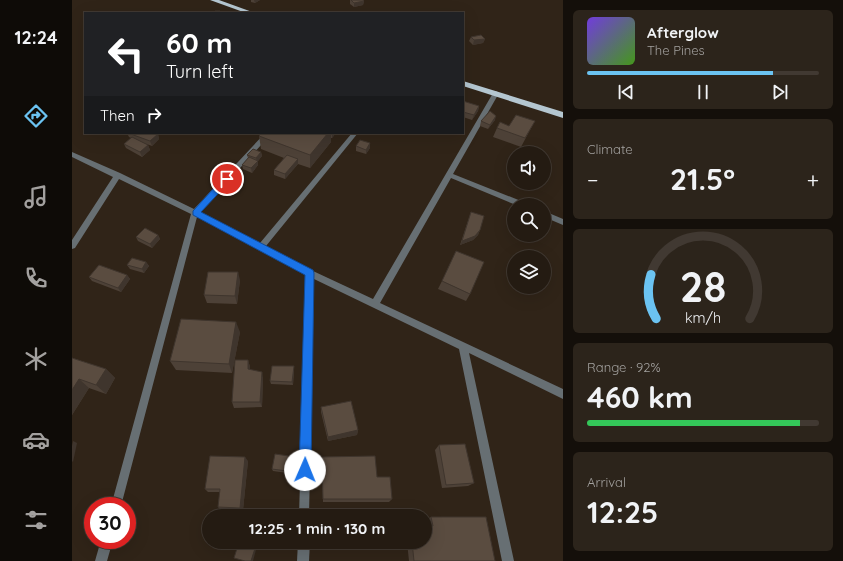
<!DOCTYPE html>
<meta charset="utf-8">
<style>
:root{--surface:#241b12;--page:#2c241b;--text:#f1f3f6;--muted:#a3a19f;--line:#413932;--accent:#6bc3f2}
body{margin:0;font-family:Quicksand,sans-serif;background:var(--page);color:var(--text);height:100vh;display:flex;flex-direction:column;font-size:15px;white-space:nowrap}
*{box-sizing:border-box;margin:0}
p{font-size:13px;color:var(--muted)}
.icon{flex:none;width:22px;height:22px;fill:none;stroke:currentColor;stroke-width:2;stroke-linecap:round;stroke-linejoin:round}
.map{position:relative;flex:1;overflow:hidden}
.drawer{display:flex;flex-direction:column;gap:10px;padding:10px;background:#140f0a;width:280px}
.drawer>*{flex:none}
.hud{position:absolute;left:12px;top:12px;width:380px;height:122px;border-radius:0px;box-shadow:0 4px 16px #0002,0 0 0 1px var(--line);background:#202124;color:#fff;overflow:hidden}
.fabs{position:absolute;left:435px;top:146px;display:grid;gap:8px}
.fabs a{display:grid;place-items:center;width:44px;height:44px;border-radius:50%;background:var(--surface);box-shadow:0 4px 16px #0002,0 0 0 1px var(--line);font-size:20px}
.speed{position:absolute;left:12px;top:497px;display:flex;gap:8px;font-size:20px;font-weight:700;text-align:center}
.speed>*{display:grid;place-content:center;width:52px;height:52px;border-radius:50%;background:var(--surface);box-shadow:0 4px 16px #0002,0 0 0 1px var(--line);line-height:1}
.speed .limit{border:6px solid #d22;background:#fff;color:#111}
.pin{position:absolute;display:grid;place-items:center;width:34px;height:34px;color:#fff;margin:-17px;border:2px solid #fff;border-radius:50%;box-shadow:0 1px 4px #0007}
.me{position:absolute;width:44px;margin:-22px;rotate:1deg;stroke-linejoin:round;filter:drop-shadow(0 0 3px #0008)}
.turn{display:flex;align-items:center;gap:14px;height:84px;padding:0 16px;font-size:18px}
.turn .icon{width:52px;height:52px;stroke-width:2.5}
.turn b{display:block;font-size:28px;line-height:34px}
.then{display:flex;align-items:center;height:38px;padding:0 16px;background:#0003;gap:8px;font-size:15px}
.big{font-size:30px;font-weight:700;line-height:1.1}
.drawer .tile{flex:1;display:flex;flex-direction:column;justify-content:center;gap:6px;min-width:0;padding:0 14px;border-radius:6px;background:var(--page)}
.drawer .dial{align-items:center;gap:0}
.dial svg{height:104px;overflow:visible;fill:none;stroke:var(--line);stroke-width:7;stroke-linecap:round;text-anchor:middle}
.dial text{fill:var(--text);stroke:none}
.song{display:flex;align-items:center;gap:12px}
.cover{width:48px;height:48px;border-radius:6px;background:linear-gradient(135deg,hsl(260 70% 55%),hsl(100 70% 35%))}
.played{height:4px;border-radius:2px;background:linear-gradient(90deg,var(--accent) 80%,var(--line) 80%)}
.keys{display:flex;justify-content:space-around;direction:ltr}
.heat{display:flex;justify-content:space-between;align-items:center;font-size:22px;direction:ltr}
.charge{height:6px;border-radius:3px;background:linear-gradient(90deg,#34c759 92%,var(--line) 0)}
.trip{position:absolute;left:130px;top:509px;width:230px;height:40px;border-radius:20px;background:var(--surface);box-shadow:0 4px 16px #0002,0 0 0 1px var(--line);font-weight:700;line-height:40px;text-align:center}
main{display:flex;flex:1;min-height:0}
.tabs{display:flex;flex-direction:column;width:72px;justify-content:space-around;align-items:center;background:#0e0b07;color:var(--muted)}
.tabs .icon{width:28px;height:28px}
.tabs .selected{color:var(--accent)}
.tabs b{font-size:18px;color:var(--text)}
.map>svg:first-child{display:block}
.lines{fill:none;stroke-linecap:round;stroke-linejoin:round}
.minor{fill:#676f73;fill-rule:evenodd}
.trunk{fill:#b4c6d0;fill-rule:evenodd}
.wall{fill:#4d4137}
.shaded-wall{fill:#3f352d}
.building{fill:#5a4c40;stroke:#3f352d}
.route{fill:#1a73e8;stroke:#114b97}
</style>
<main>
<nav class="tabs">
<b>12:24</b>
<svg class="icon selected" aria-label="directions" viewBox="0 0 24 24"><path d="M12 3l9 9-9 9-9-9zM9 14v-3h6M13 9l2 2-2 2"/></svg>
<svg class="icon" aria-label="music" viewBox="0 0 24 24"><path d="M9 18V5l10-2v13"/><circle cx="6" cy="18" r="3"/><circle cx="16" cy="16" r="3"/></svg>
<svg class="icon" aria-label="phone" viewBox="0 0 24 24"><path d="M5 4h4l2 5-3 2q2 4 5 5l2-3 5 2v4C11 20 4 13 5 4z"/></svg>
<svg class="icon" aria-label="climate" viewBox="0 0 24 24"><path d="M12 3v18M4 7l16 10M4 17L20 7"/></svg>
<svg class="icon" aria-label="car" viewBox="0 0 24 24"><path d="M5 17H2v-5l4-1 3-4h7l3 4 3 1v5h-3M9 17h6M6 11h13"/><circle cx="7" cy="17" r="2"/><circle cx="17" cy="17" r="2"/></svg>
<svg class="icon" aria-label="filters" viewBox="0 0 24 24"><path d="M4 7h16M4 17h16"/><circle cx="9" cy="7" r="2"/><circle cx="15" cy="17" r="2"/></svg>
</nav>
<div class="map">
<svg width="491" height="561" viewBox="0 0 491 561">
<rect width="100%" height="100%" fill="#302418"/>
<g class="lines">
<g class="minor">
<polygon points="424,91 427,93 381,174 454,203 455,205 444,205 379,178 308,303 491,389 491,399 397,353 442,561 430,561 387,349 242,279 237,516 227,516 234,275 125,217 49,506 39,506 119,214 47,179 3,248 0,249 0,240 41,177 0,157 0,152 48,173 122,209 193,133 200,133 128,212 188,243 280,133 286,133 194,246 241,271 301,299 421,93"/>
<polygon points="472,211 491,219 491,225 472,217"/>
<polygon points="29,540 41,540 35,561 23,561"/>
<polygon points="226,542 238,542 237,561 225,561"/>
</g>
<g class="trunk">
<polygon points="138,0 147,0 183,13 174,13"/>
<polygon points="391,81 491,112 491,118 391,86"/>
</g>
</g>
<g class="wall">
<polygon points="179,0 188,0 183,3 179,2"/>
<polygon points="278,0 291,0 292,1 291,5 282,7 278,4"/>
<polygon points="399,37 413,39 411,43 401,45 397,41"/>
<polygon points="391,101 407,106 406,111 400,120 391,117"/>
<polygon points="423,120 416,129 408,126 409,121"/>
<polygon points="463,121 458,130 449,147 421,137 425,128"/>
<polygon points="55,133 86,134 87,139 80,146 69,142 76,145 78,150 70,157 54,148 52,144 59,138 57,137"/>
<polygon points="190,133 264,133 260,138 259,138 259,142 238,168 226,164 213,179 202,175 202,170 212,158 189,149 187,136"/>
<polygon points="298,143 298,148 294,154 284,151 284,146"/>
<polygon points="189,152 190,156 186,161 186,165 180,173 171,169 170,165 176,158 175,155"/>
<polygon points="399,212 408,230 406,235 401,240 388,245"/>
<polygon points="86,235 88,239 80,248 66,241 64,237"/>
<polygon points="74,262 77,266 72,273 58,269 55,265"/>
<polygon points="55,275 58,279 49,292 20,281 17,277"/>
<polygon points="168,280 165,304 135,303 132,295"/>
<polygon points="370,281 398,294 394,301 366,289"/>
<polygon points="168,332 160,373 104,370 98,361"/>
<polygon points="0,358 34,369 43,378 34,394 17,388 0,415"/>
<polygon points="176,360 178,367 178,369 191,378 190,407 162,408 160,402"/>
<polygon points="222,366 222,370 221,385 199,384 198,381"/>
<polygon points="249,407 286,430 285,435 256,441 249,412"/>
<polygon points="367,445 402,483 396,486 370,488 363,450"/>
<polygon points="250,457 305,477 320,499 317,502 251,502"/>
<polygon points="224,459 222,474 201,471 200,469"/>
<polygon points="176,461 171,510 149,510 146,507 148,492 136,492 133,489"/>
<polygon points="359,517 423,561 337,561 335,542 353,542 354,526 354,520"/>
</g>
<g class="shaded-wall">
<polygon points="182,0 188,0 183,3"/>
<polygon points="292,1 291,5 282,7 282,3"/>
<polygon points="413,39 411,43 401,45 402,40"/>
<polygon points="407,106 406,111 400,120 402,115"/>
<polygon points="424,116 423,120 416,129 418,125"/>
<polygon points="256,133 259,133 259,142 238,168 238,155"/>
<polygon points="260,133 264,133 260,138"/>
<polygon points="86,134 87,139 80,146 78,141"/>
<polygon points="298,143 298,148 294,154 294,150"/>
<polygon points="76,145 78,150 70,157 68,152"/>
<polygon points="189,152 190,156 186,161 186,165 180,173 179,168 185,162 184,158"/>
<polygon points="226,159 226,164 213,179 213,174"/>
<polygon points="408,230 406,235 401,240 388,245 390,241"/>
<polygon points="86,235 88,239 80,248 78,244"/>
<polygon points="74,262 77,266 72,273 70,269"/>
<polygon points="166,272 168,280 165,304 163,296"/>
<polygon points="55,275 58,279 49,292 46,288"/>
<polygon points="164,322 168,332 160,373 157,364"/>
<polygon points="176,360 178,367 178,375 176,369"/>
<polygon points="222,366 222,370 221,385 220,382"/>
<polygon points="34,369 43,378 34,394 24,385"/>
<polygon points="190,372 191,378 190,407 188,402"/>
<polygon points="7,379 17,388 0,415 0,390"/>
<polygon points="286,430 285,435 256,441 256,437"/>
<polygon points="1,441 5,443 1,462 0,461 0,446"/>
<polygon points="173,457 176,461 171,510 168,508"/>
<polygon points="185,542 186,542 181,561 179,561"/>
</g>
<g class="building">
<polygon points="279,0 291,0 292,1 282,3"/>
<polygon points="143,11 148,11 148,13 142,13"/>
<polygon points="409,35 413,39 402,40 399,37"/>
<polygon points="391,101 407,106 402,115 391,112"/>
<polygon points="418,111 424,116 418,125 409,121"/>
<polygon points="444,115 463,121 453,138 425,128 428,122 437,126"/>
<polygon points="56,133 83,133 86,134 78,141"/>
<polygon points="190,133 256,133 238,155 187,136"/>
<polygon points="60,137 76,145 68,152 52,144"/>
<polygon points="288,140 298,143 294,150 284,146"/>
<polygon points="181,149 189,152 184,158 175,155"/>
<polygon points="215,155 226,159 213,174 202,170"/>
<polygon points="177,157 186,161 179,168 170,165"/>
<polygon points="399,212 412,216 408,230 403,236 390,241"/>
<polygon points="73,228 86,235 78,244 64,237"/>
<polygon points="384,251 412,262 398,294 370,281"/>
<polygon points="60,258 74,262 70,269 55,265"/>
<polygon points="27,265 55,275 46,288 17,277"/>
<polygon points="136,272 166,272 163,296 132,295"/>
<polygon points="109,319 164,322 157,364 98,361"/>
<polygon points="0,358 34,369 24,385 7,379 0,390"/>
<polygon points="163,360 176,360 176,369 190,372 188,402 160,402"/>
<polygon points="200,366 222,366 220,382 198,381"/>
<polygon points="279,401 286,430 256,437 249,407"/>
<polygon points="393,444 402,483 374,485 367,445"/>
<polygon points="203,454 224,457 222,472 200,469"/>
<polygon points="138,456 173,457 168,508 146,507 148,489 133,489"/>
<polygon points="303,456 305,477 318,477 320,499 251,499 250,457"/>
<polygon points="359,517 414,517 423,561 342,561 340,542 353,542 353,526 361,526"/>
<polygon points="167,542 185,542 179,561 173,561 162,558"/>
</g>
<polygon class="route" points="155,176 158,177 158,181 129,212 241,270 242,273 239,470 237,475 233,476 229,475 227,470 233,275 121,215 121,211 152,177"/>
</svg>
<div class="fabs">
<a><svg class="icon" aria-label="sound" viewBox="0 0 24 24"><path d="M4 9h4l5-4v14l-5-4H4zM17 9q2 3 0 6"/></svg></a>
<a><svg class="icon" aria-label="search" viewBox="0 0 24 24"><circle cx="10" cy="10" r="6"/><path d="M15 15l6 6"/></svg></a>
<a><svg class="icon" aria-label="layers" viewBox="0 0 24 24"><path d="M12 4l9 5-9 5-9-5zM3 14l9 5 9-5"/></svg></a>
</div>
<div class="speed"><div class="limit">30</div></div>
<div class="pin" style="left:155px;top:179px;background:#d93025"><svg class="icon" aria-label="arrive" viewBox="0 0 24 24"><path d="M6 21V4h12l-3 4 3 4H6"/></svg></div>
<svg class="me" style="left:233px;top:470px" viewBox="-20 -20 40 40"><circle r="19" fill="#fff"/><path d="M0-13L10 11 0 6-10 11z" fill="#1a73e8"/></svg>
<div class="trip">12:25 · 1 min · 130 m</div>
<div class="hud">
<div class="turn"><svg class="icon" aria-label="left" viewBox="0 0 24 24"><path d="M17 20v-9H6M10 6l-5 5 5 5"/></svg><div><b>60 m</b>Turn left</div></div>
<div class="then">Then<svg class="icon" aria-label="right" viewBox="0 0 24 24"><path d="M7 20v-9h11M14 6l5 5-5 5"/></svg></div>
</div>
</div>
<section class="drawer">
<div class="tile">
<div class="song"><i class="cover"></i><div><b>Afterglow</b><p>The Pines</p></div></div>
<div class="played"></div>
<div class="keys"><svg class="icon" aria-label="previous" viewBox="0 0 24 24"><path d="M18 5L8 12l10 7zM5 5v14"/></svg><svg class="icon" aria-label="pause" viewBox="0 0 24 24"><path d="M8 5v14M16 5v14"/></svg><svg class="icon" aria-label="next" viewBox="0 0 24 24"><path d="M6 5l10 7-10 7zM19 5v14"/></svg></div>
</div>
<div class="tile"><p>Climate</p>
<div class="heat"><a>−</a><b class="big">21.5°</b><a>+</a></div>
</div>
<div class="tile dial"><svg viewBox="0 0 100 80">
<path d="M14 69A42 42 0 1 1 86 69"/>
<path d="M14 69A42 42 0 0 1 10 35" stroke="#6bc3f2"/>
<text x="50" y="56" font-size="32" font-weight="700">28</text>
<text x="50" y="72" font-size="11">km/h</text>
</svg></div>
<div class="tile"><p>Range · 92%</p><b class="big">460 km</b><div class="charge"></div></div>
<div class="tile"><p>Arrival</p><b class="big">12:25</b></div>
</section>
</main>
